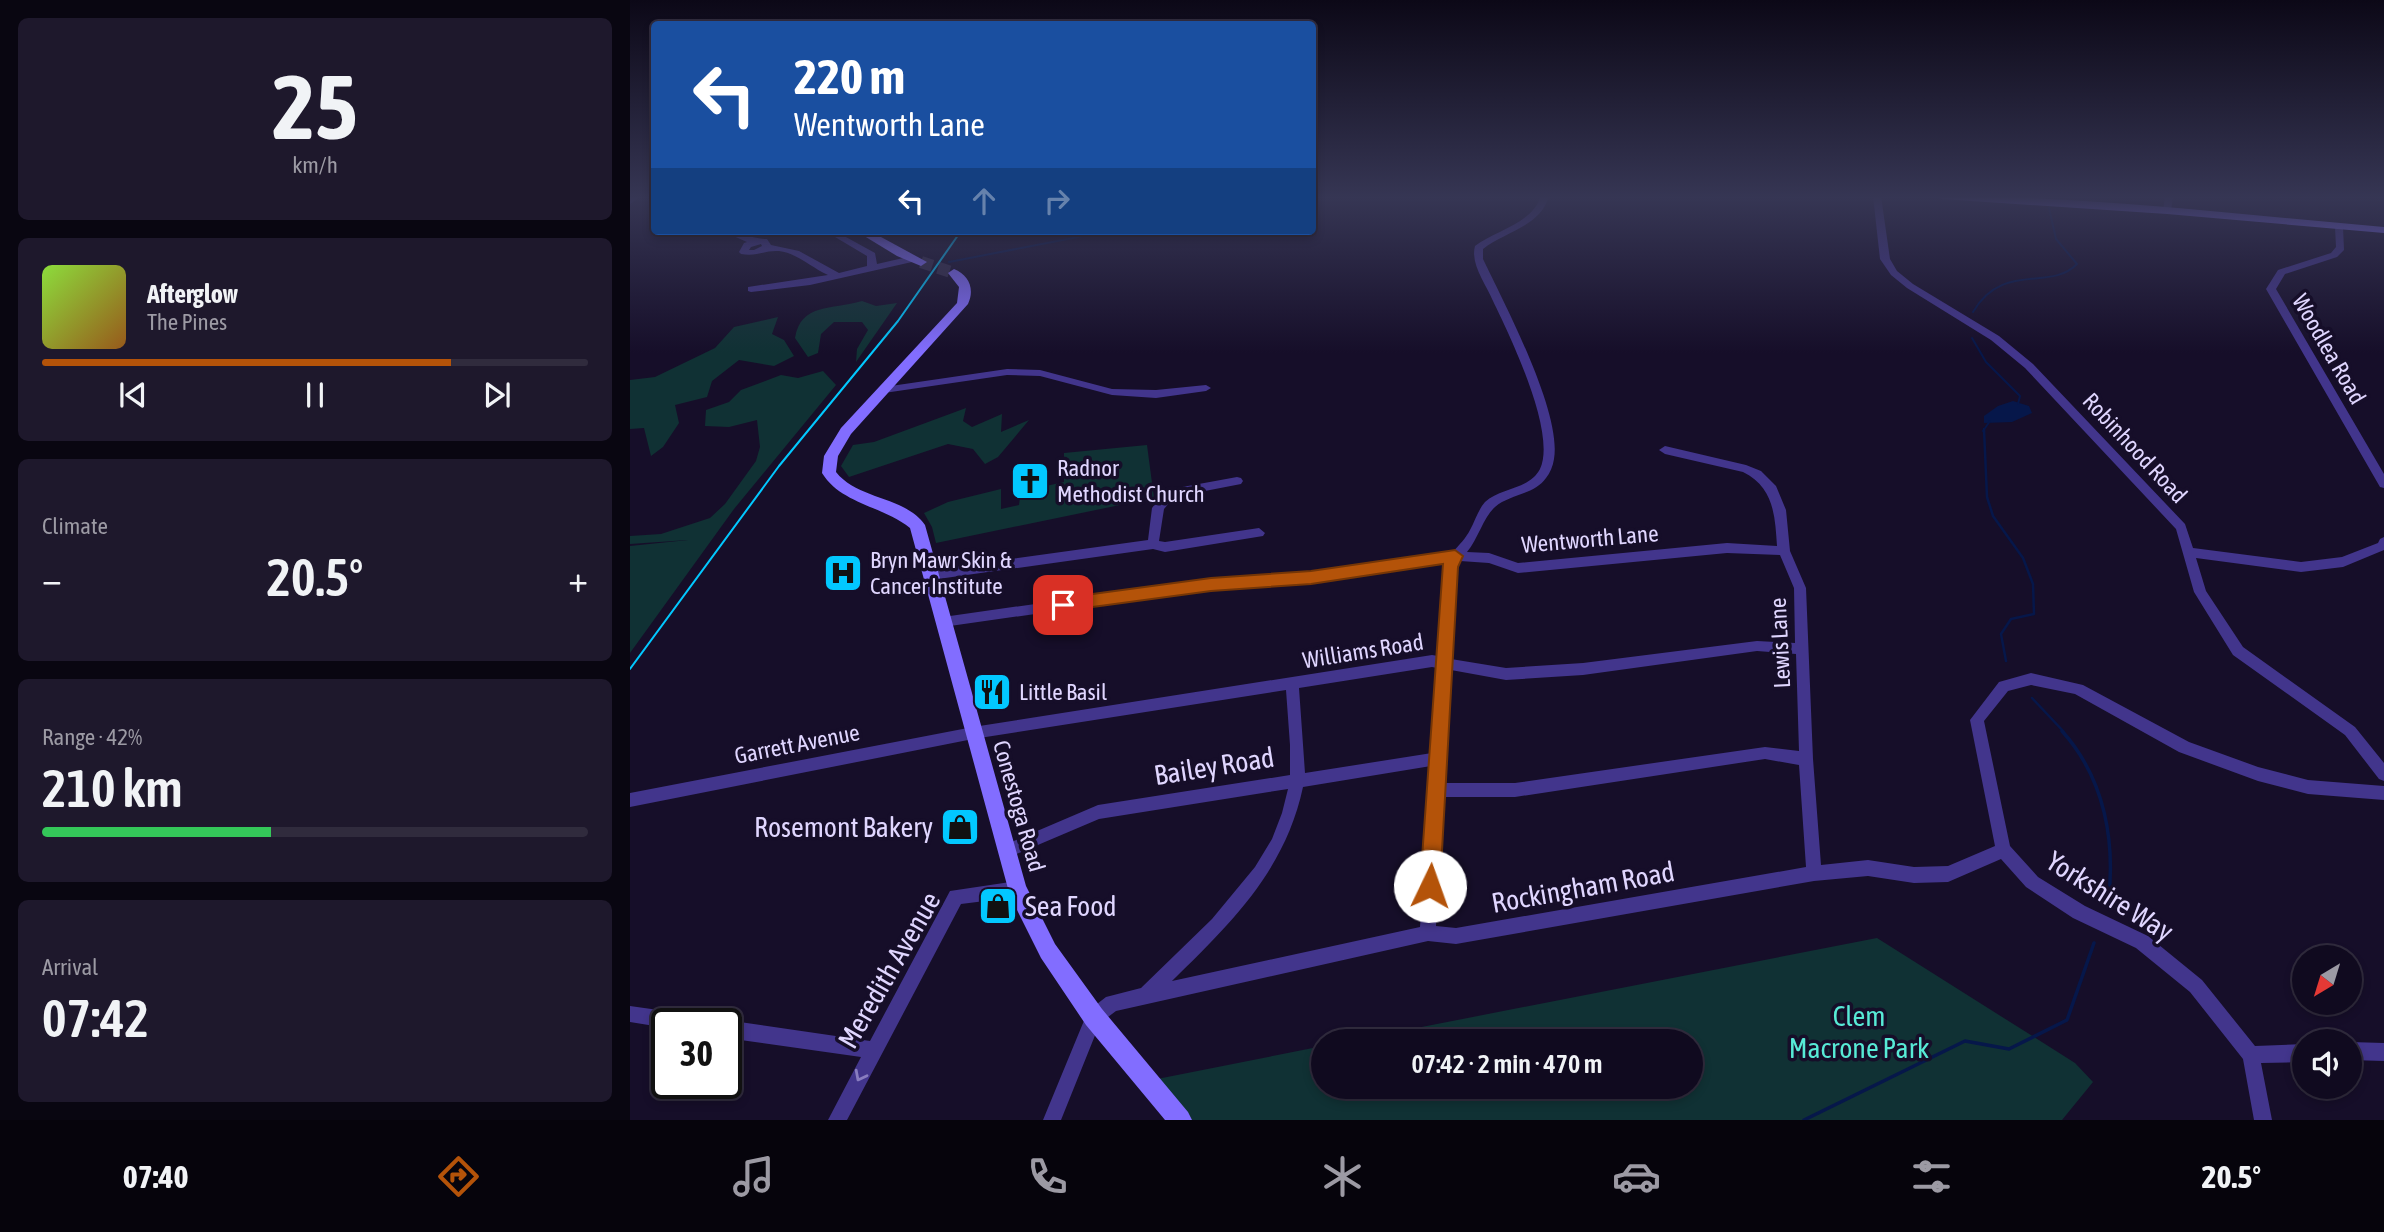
<!DOCTYPE html>
<meta charset="utf-8">
<style>
:root{--surface:#100a1f;--page:#1e182c;--text:#f1f3f6;--muted:#9c9aa4;--line:#302b3d;--accent:#b45309}
body{margin:0;font-family:"Asap Condensed",sans-serif;background:var(--page);color:var(--text);height:100vh;display:flex;flex-direction:column;font-size:26px;white-space:nowrap}
*{box-sizing:border-box;margin:0}
p{font-size:23px;color:var(--muted)}
.icon{flex:none;width:38px;height:38px;fill:none;stroke:currentColor;stroke-width:2;stroke-linecap:round;stroke-linejoin:round}
.map{position:relative;flex:1;overflow:hidden}
.side{display:flex;flex-direction:column;gap:18px;padding:18px;background:#090611;width:630px}
.side>*{flex:none}
.hud{position:absolute;left:21px;top:21px;width:665px;height:214px;border-radius:7px;box-shadow:0 4px 10px #0003,0 0 0 2px var(--line);background:#1a4fa0;color:#fff;overflow:hidden}
.needle{width:46px;rotate:218deg}
.buttons{position:absolute;left:1662px;top:945px;display:grid;gap:14px}
.buttons a{display:grid;place-items:center;width:70px;height:70px;border-radius:50%;background:var(--surface);box-shadow:0 4px 10px #0003,0 0 0 2px var(--line);font-size:35px}
.speed{position:absolute;left:21px;top:1008px;display:flex;gap:14px;font-size:35px;font-weight:700;text-align:center}
.speed>*{display:grid;place-content:center;width:91px;height:91px;border-radius:50%;background:var(--surface);box-shadow:0 4px 10px #0003,0 0 0 2px var(--line);line-height:1}
.speed .limit{border:4px solid #111;border-radius:10px;background:#fff;color:#111}
.pin{position:absolute;display:grid;place-items:center;width:60px;height:60px;color:#fff;margin:-30px;border-radius:14px;box-shadow:0 4px 10px #0006}
.me{position:absolute;width:77px;margin:-38px;rotate:3deg;stroke-linejoin:round;filter:drop-shadow(0 0 5px #0008)}
.turn{display:flex;align-items:center;gap:24px;height:147px;padding:0 28px;font-size:32px}
.turn .icon{width:91px;height:91px;stroke-width:2.5}
.turn b{display:block;font-size:49px;line-height:60px}
.lanes{display:flex;align-items:center;height:66px;padding:0 28px;background:#0003;justify-content:center;gap:35px;direction:ltr}
.lanes .off{opacity:.35}
.big{font-size:52px;font-weight:600;line-height:1.1}
.side .card{flex:1;display:flex;flex-direction:column;justify-content:center;gap:10px;min-width:0;padding:0 24px;border-radius:10px;background:var(--page)}
.side .dial{align-items:center;gap:0}
.dial b{font-size:91px;line-height:1}
.song{display:flex;align-items:center;gap:21px}
.cover{width:84px;height:84px;border-radius:10px;background:linear-gradient(135deg,hsl(90 70% 55%),hsl(30 70% 35%))}
.played{height:7px;border-radius:4px;background:linear-gradient(90deg,var(--accent) 75%,var(--line) 75%)}
.keys{display:flex;justify-content:space-around;direction:ltr}
.heat{display:flex;justify-content:space-between;align-items:center;font-size:38px;direction:ltr}
.charge{height:10px;border-radius:5px;background:linear-gradient(90deg,#34c759 42%,var(--line) 0)}
.trip{position:absolute;left:681px;top:1029px;width:392px;height:70px;border-radius:35px;background:var(--surface);box-shadow:0 4px 10px #0003,0 0 0 2px var(--line);font-weight:600;line-height:70px;text-align:center}
.dock{display:flex;height:112px;justify-content:space-around;align-items:center;background:#06040c;color:var(--muted)}
.dock .icon{width:49px;height:49px}
.dock .active{color:var(--accent)}
.dock b{font-size:32px;color:var(--text)}
main{display:flex;flex:1;min-height:0}
.map>svg:first-child{display:block}
.green{fill:#103134}
.water{fill:#06174a}
.lines{fill:none;stroke-linecap:round;stroke-linejoin:round}
.stream-far2{stroke:#06174a;stroke-width:2}
.stream-far1{stroke:#06174a;stroke-width:2.5}
.stream{stroke:#06174a;stroke-width:3.5}
.secondary-tunnel{stroke:#342c49;stroke-width:12;stroke-dasharray:12 6;stroke-linecap:butt}
.street{fill:#42358c;fill-rule:evenodd}
.secondary{fill:#826dff;fill-rule:evenodd}
.tram{stroke:#02c8ff;stroke-width:2}
.oneway{stroke:#897dc0}
.route{fill:#b45309;stroke:#753606;stroke-width:2}
.labels{text-anchor:middle;stroke-width:7;stroke-linejoin:round;paint-order:stroke}
.street-label{font-size:23px;fill:#e0d6ff;stroke:#160e29}
.poi-label{font-size:23px;fill:#e0d6ff;stroke:#160e29;text-anchor:start}
.near-street-label{font-size:28px;fill:#e0d6ff;stroke:#160e29}
.near-poi-label{font-size:28px;fill:#e0d6ff;stroke:#160e29;text-anchor:end}
.near-park-label{font-size:28px;fill:#57ead6;stroke:#160e29}
</style>
<main>
<section class="side">
<div class="card dial"><b>25</b><p>km/h</p></div>
<div class="card">
<div class="song"><i class="cover"></i><div><b>Afterglow</b><p>The Pines</p></div></div>
<div class="played"></div>
<div class="keys"><svg class="icon" aria-label="previous" viewBox="0 0 24 24"><path d="M18 5L8 12l10 7zM5 5v14"/></svg><svg class="icon" aria-label="pause" viewBox="0 0 24 24"><path d="M8 5v14M16 5v14"/></svg><svg class="icon" aria-label="next" viewBox="0 0 24 24"><path d="M6 5l10 7-10 7zM19 5v14"/></svg></div>
</div>
<div class="card"><p>Climate</p>
<div class="heat"><a>−</a><b class="big">20.5°</b><a>+</a></div>
</div>
<div class="card"><p>Range · 42%</p><b class="big">210 km</b><div class="charge"></div></div>
<div class="card"><p>Arrival</p><b class="big">07:42</b></div>
</section>
<div class="map">
<svg width="1754" height="1120" viewBox="0 0 1754 1120">
<rect width="100%" height="100%" fill="#160e29"/>
<g class="green">
<path d="M 232,301 L 246,306 L 267,303 L 226,362 L 227,349 L 238,330 L 232,322 L 204,322 L 191,334 L 188,353 L 178,357 L 165,338 C 171,303 201,310 232,301 Z"/>
<polygon points="148,317 142,334 154,340 164,356 144,366 109,360 82,381 77,397 45,405 49,423 33,447 21,456 14,428 0,429 0,380 25,377 85,348 104,327"/>
<polygon points="193,371 206,385 104,509 0,653 0,546 58,540 0,544 0,536 31,534 80,518 95,504 126,461 130,447 127,420 99,427 75,426 76,410 99,402 111,390 151,375 168,378"/>
<polygon points="336,408 333,421 342,427 372,414 371,432 399,420 368,457 355,464 343,449 318,444 219,477 211,466 223,445 244,442"/>
<polygon points="517,445 524,498 306,543 302,527 294,513 318,502 371,489 371,509 389,505 390,497 416,492 416,486 434,482 434,453"/>
<polygon points="1247,938 1445,1063 1463,1082 1432,1120 550,1120 517,1081 693,1046 693,1087 1060,1087 1060,1041 720,1041"/>
</g>
<polygon class="water" points="1383,401 1399,406 1402,413 1382,422 1354,423 1354,416 1368,406"/>
<g class="lines">
<g class="stream-far2">
<polyline points="319,262 479,231"/>
<path d="M 1343,312 C 1373,261 1420,292 1447,264 L 1426,239 L 1419,208"/>
<polyline points="1342,338 1356,362 1390,396 1388,404"/>
<polyline points="1353,431 1360,421"/>
</g>
<g class="stream-far1">
<polyline points="1354,429 1357,497 1363,516 1393,558 1403,584 1404,614 1381,619 1371,634 1376,661"/>
<polyline points="1402,698 1434,732"/>
</g>
<g class="stream">
<path d="M 1432,731 C 1475,779 1486,842 1478,905"/>
<polyline points="1174,1120 1335,1041 1379,1049 1437,1020 1464,943"/>
</g>
<polyline class="secondary-tunnel" points="291,262 324,273"/>
<g class="street">
<polygon points="1,196 11,196 0,204"/>
<path d="M 911,196 L 919,196 C 910,227 876,231 853,249 L 853,259 C 874,303 932,412 924,459 C 923,466 920,473 916,478 C 904,495 880,494 865,507 C 854,516 848,539 837,552 L 859,553 L 888,563 L 1097,543 L 1147,546 C 1145,516 1144,487 1113,472 L 1035,454 L 1029,450 L 1035,446 L 1116,465 L 1131,471 L 1146,486 L 1156,510 L 1160,551 L 1176,588 L 1183,759 L 1191,865 L 1238,860 L 1284,867 L 1318,866 L 1365,846 L 1340,720 L 1369,682 L 1401,673 L 1453,685 L 1559,742 L 1628,767 L 1678,780 L 1754,786 L 1754,800 L 1678,794 L 1628,781 L 1549,752 L 1445,694 L 1401,685 L 1378,691 L 1354,721 L 1380,846 L 1408,877 L 1455,906 L 1518,936 L 1572,980 L 1625,1046 L 1675,1044 L 1675,1062 L 1631,1063 L 1642,1120 L 1624,1120 L 1613,1059 L 1560,992 L 1506,948 L 1443,918 L 1396,887 L 1371,859 L 1318,882 L 1284,883 L 1238,876 L 1184,881 L 826,944 L 798,941 L 486,1011 L 470,1023 L 431,1120 L 413,1120 L 458,1011 L 476,997 L 511,988 L 582,919 L 625,867 L 642,839 L 652,813 L 658,789 L 469,819 L 377,858 L 372,856 L 369,851 L 372,846 L 468,805 L 660,775 L 660,745 L 656,690 L 343,739 L 0,807 L 0,793 L 343,727 L 802,655 L 808,656 L 814,567 L 816,562 L 681,582 L 581,589 L 313,627 L 308,626 L 307,622 L 308,618 L 313,617 L 581,579 L 681,572 L 823,552 C 829,545 836,538 840,530 C 845,521 848,510 855,502 C 871,487 899,490 910,469 C 927,433 880,336 863,301 C 856,284 840,264 845,246 C 866,230 902,224 911,196 ZM 1097,553 L 1150,555 L 1164,588 L 1165,643 L 1127,641 L 953,663 L 876,668 L 821,659 L 826,567 L 830,561 L 859,563 L 888,573 ZM 1127,651 L 1166,654 L 1169,751 L 1135,747 L 885,783 L 814,783 L 821,670 L 876,680 L 953,675 ZM 802,667 L 807,668 L 802,753 L 675,773 L 669,688 ZM 1135,759 L 1169,765 L 1176,867 L 826,928 L 806,926 L 814,797 L 885,797 ZM 801,766 L 798,790 L 799,793 L 790,927 L 542,981 C 601,923 655,871 673,787 Z"/>
<polygon points="1243,196 1251,196 1260,259 1267,271 1283,284 1369,336 1403,364 1555,524 1563,548 1671,562 1712,557 1748,543 1750,539 1754,537 1754,550 1713,567 1671,572 1566,558 1576,591 1613,647 1725,727 1754,763 1754,781 1749,779 1715,735 1603,655 1564,592 1546,529 1395,368 1361,340 1277,288 1261,275 1250,259"/>
<polygon points="1535,196 1543,196 1541,211 1537,214 1533,211"/>
<polygon points="1709,224 1713,227 1714,250 1707,257 1655,274 1646,289 1754,474 1754,488 1750,487 1636,289 1648,270 1701,253 1706,247 1705,227"/>
<path d="M 92,231 C 108,231 122,239 137,239 L 141,245 L 169,251 L 209,273 L 237,266 L 237,256 L 195,231 L 205,231 L 245,253 L 247,264 L 282,256 L 287,259 L 282,262 L 180,285 L 121,292 L 118,291 L 118,287 L 198,275 C 182,268 167,253 149,251 C 134,250 127,257 111,254 L 109,252 L 114,243 L 117,242 ZM 131,244 L 132,246 L 124,250 L 119,250 L 121,247 Z"/>
<polygon points="377,369 410,370 482,389 526,390 576,385 581,388 576,391 526,398 482,395 410,376 377,375 254,393 249,390 254,387"/>
<polygon points="607,477 611,478 613,481 611,484 544,497 534,509 529,541 535,542 629,528 635,533 633,536 535,552 523,549 301,580 297,578 295,575 297,572 301,570 518,540 522,508 536,490"/>
<polygon points="387,881 393,883 395,889 393,895 387,897 331,904 217,1120 198,1120 231,1057 96,1038 96,1024 90,1024 96,1020 240,1041 320,891"/>
<polygon points="0,1006 64,1015 70,1018 72,1024 37,1024 37,1028 0,1022"/>
<polygon points="1720,1042 1754,1043 1754,1061 1720,1060"/>
</g>
<g class="secondary">
<path d="M 1307,196 C 1456,196 1605,214 1754,227 L 1754,233 L 1537,214 L 1312,199 Z"/>
<polygon points="226,231 240,231 297,262 291,266 267,256"/>
<path d="M 324,269 C 339,275 345,289 338,304 L 221,434 L 208,456 L 206,472 C 228,500 275,496 295,525 L 396,886 L 425,944 L 472,1009 L 558,1112 L 562,1120 L 535,1120 L 456,1025 L 411,958 L 380,896 L 280,528 C 253,506 211,504 192,473 L 194,456 L 211,428 L 327,303 L 329,287 L 318,273 Z"/>
</g>
<polyline class="tram" points="0,669 149,466 268,321 331,231"/>
</g>
<defs><path id="oneway-chevron" d="M-2-3.5L2.5 0L-2 3.5" fill="none" stroke-width="1.6" stroke-linecap="round" stroke-linejoin="round" transform="scale(1.75)"/></defs>
<use class="oneway" href="#oneway-chevron" transform="translate(230 1076) rotate(117)"/>
<linearGradient id="sky" x2="0" y2="1"><stop stop-color="#0c0817"/><stop offset="0.56" stop-color="#363654"/><stop offset="1" stop-color="#363654" stop-opacity="0"/></linearGradient>
<rect width="1754" height="353" fill="url(#sky)"/>
<polygon class="route" points="825,550 833,556 828,567 810,886 807,893 800,896 793,893 790,886 813,564 681,584 581,591 433,611 428,610 425,605 428,600 433,598 581,578 681,571"/>
<defs>
<g id="church-square" transform="scale(2.0125)"><rect x="-9" y="-9" width="18" height="18" rx="4" fill="#02c8ff" stroke="#160e29"/><path d="M-1.2-6h2.4v3.5h3.3v2.4h-3.3V6h-2.4V-.1h-3.3v-2.4h3.3Z" fill="#111"/></g>
<g id="hospital-square" transform="scale(2.0125)"><rect x="-9" y="-9" width="18" height="18" rx="4" fill="#02c8ff" stroke="#160e29"/><path d="M-5-5h3v3.5h4V-5h3V5h-3V1.5h-4V5h-3Z" fill="#111"/></g>
<g id="restaurant-square" transform="scale(2.0125)"><rect x="-9" y="-9" width="18" height="18" rx="4" fill="#02c8ff" stroke="#160e29"/><path d="M-5-6h1v4h1v-4h1v4h1v-4h1v5L-1.5 .5V6h-2V.5L-5-1ZM5-6V6H3V1.5H1.5Q1.5-4 5-6Z" fill="#111"/></g>
<g id="shop-square" transform="scale(2.0125)"><rect x="-9" y="-9" width="18" height="18" rx="4" fill="#02c8ff" stroke="#160e29"/><path d="M-5-2.5h2.3a2.7 3.5 0 0 1 5.4 0H5L5.5 6h-11ZM-1.5-2.5h3a1.5 2.3 0 0 0-3 0Z" fill="#111"/></g>
</defs>
<g fill-rule="evenodd">
<use href="#church-square" x="400" y="481"/>
<use href="#hospital-square" x="213" y="573"/>
<use href="#restaurant-square" x="362" y="692"/>
<use href="#shop-square" x="330" y="827"/>
<use href="#shop-square" x="368" y="906"/>
</g>
<g class="labels">
<g class="street-label">
<text transform="translate(1699 349) rotate(60)" y="8">Woodlea Road</text>
<text transform="translate(1505 448) rotate(47)" y="8">Robinhood Road</text>
<text transform="translate(960 539) rotate(-5)" y="8">Wentworth Lane</text>
<text transform="translate(1150 643) rotate(-93)" y="8">Lewis Lane</text>
<text transform="translate(733 651) rotate(-9)" y="8">Williams Road</text>
<text transform="translate(167 744) rotate(-11)" y="8">Garrett Avenue</text>
<text transform="translate(389 806) rotate(74)" y="8">Conestoga Road</text>
</g>
<g class="poi-label">
<text x="427" y="476">Radnor<tspan x="427" dy="26">Methodist Church</tspan></text>
<text x="240" y="568">Bryn Mawr Skin &amp;<tspan x="240" dy="26">Cancer Institute</tspan></text>
<text x="389" y="700">Little Basil</text>
</g>
<g class="near-street-label">
<text transform="translate(584 766) rotate(-9)" y="10">Bailey Road</text>
<text transform="translate(953 887) rotate(-10)" y="10">Rockingham Road</text>
<text transform="translate(1480 896) rotate(32)" y="10">Yorkshire Way</text>
<text transform="translate(259 970) rotate(-60)" y="10">Meredith Avenue</text>
</g>
<g class="near-poi-label">
<text x="303" y="837">Rosemont Bakery</text>
<text x="395" y="916" text-anchor="start">Sea Food</text>
</g>
<g class="near-park-label">
<text x="1229" y="1026">Clem<tspan x="1229" dy="32">Macrone Park</tspan></text>
</g>
</g>
</svg>
<div class="buttons">
<a><svg class="needle" viewBox="-14 -14 28 28"><path d="M0-13l5 13h-10z" fill="#e53935"/><path d="M0 13l5-13h-10z" fill="#9c9aa4"/></svg></a>
<a><svg class="icon" aria-label="sound" viewBox="0 0 24 24"><path d="M4 9h4l5-4v14l-5-4H4zM17 9q2 3 0 6"/></svg></a>
</div>
<div class="speed"><div class="limit">30</div></div>
<div class="pin" style="left:433px;top:605px;background:#d93025"><svg class="icon" aria-label="arrive" viewBox="0 0 24 24"><path d="M6 21V4h12l-3 4 3 4H6"/></svg></div>
<svg class="me" style="left:800px;top:886px" viewBox="-20 -20 40 40"><circle r="19" fill="#fff"/><path d="M0-13L10 11 0 6-10 11z" fill="#b45309"/></svg>
<div class="trip">07:42 · 2 min · 470 m</div>
<div class="hud">
<div class="turn"><svg class="icon" aria-label="left" viewBox="0 0 24 24"><path d="M17 20v-9H6M10 6l-5 5 5 5"/></svg><div><b>220 m</b>Wentworth Lane</div></div>
<div class="lanes"><svg class="icon" aria-label="left" viewBox="0 0 24 24"><path d="M17 20v-9H6M10 6l-5 5 5 5"/></svg><svg class="icon off" aria-label="ahead" viewBox="0 0 24 24"><path d="M12 20V5M6 11l6-6 6 6"/></svg><svg class="icon off" aria-label="right" viewBox="0 0 24 24"><path d="M7 20v-9h11M14 6l5 5-5 5"/></svg></div>
</div>
</div>
</main>
<nav class="dock">
<b>07:40</b>
<svg class="icon active" aria-label="directions" viewBox="0 0 24 24"><path d="M12 3l9 9-9 9-9-9zM9 14v-3h6M13 9l2 2-2 2"/></svg>
<svg class="icon" aria-label="music" viewBox="0 0 24 24"><path d="M9 18V5l10-2v13"/><circle cx="6" cy="18" r="3"/><circle cx="16" cy="16" r="3"/></svg>
<svg class="icon" aria-label="phone" viewBox="0 0 24 24"><path d="M5 4h4l2 5-3 2q2 4 5 5l2-3 5 2v4C11 20 4 13 5 4z"/></svg>
<svg class="icon" aria-label="climate" viewBox="0 0 24 24"><path d="M12 3v18M4 7l16 10M4 17L20 7"/></svg>
<svg class="icon" aria-label="car" viewBox="0 0 24 24"><path d="M5 17H2v-5l4-1 3-4h7l3 4 3 1v5h-3M9 17h6M6 11h13"/><circle cx="7" cy="17" r="2"/><circle cx="17" cy="17" r="2"/></svg>
<svg class="icon" aria-label="filters" viewBox="0 0 24 24"><path d="M4 7h16M4 17h16"/><circle cx="9" cy="7" r="2"/><circle cx="15" cy="17" r="2"/></svg>
<b>20.5°</b>
</nav>
